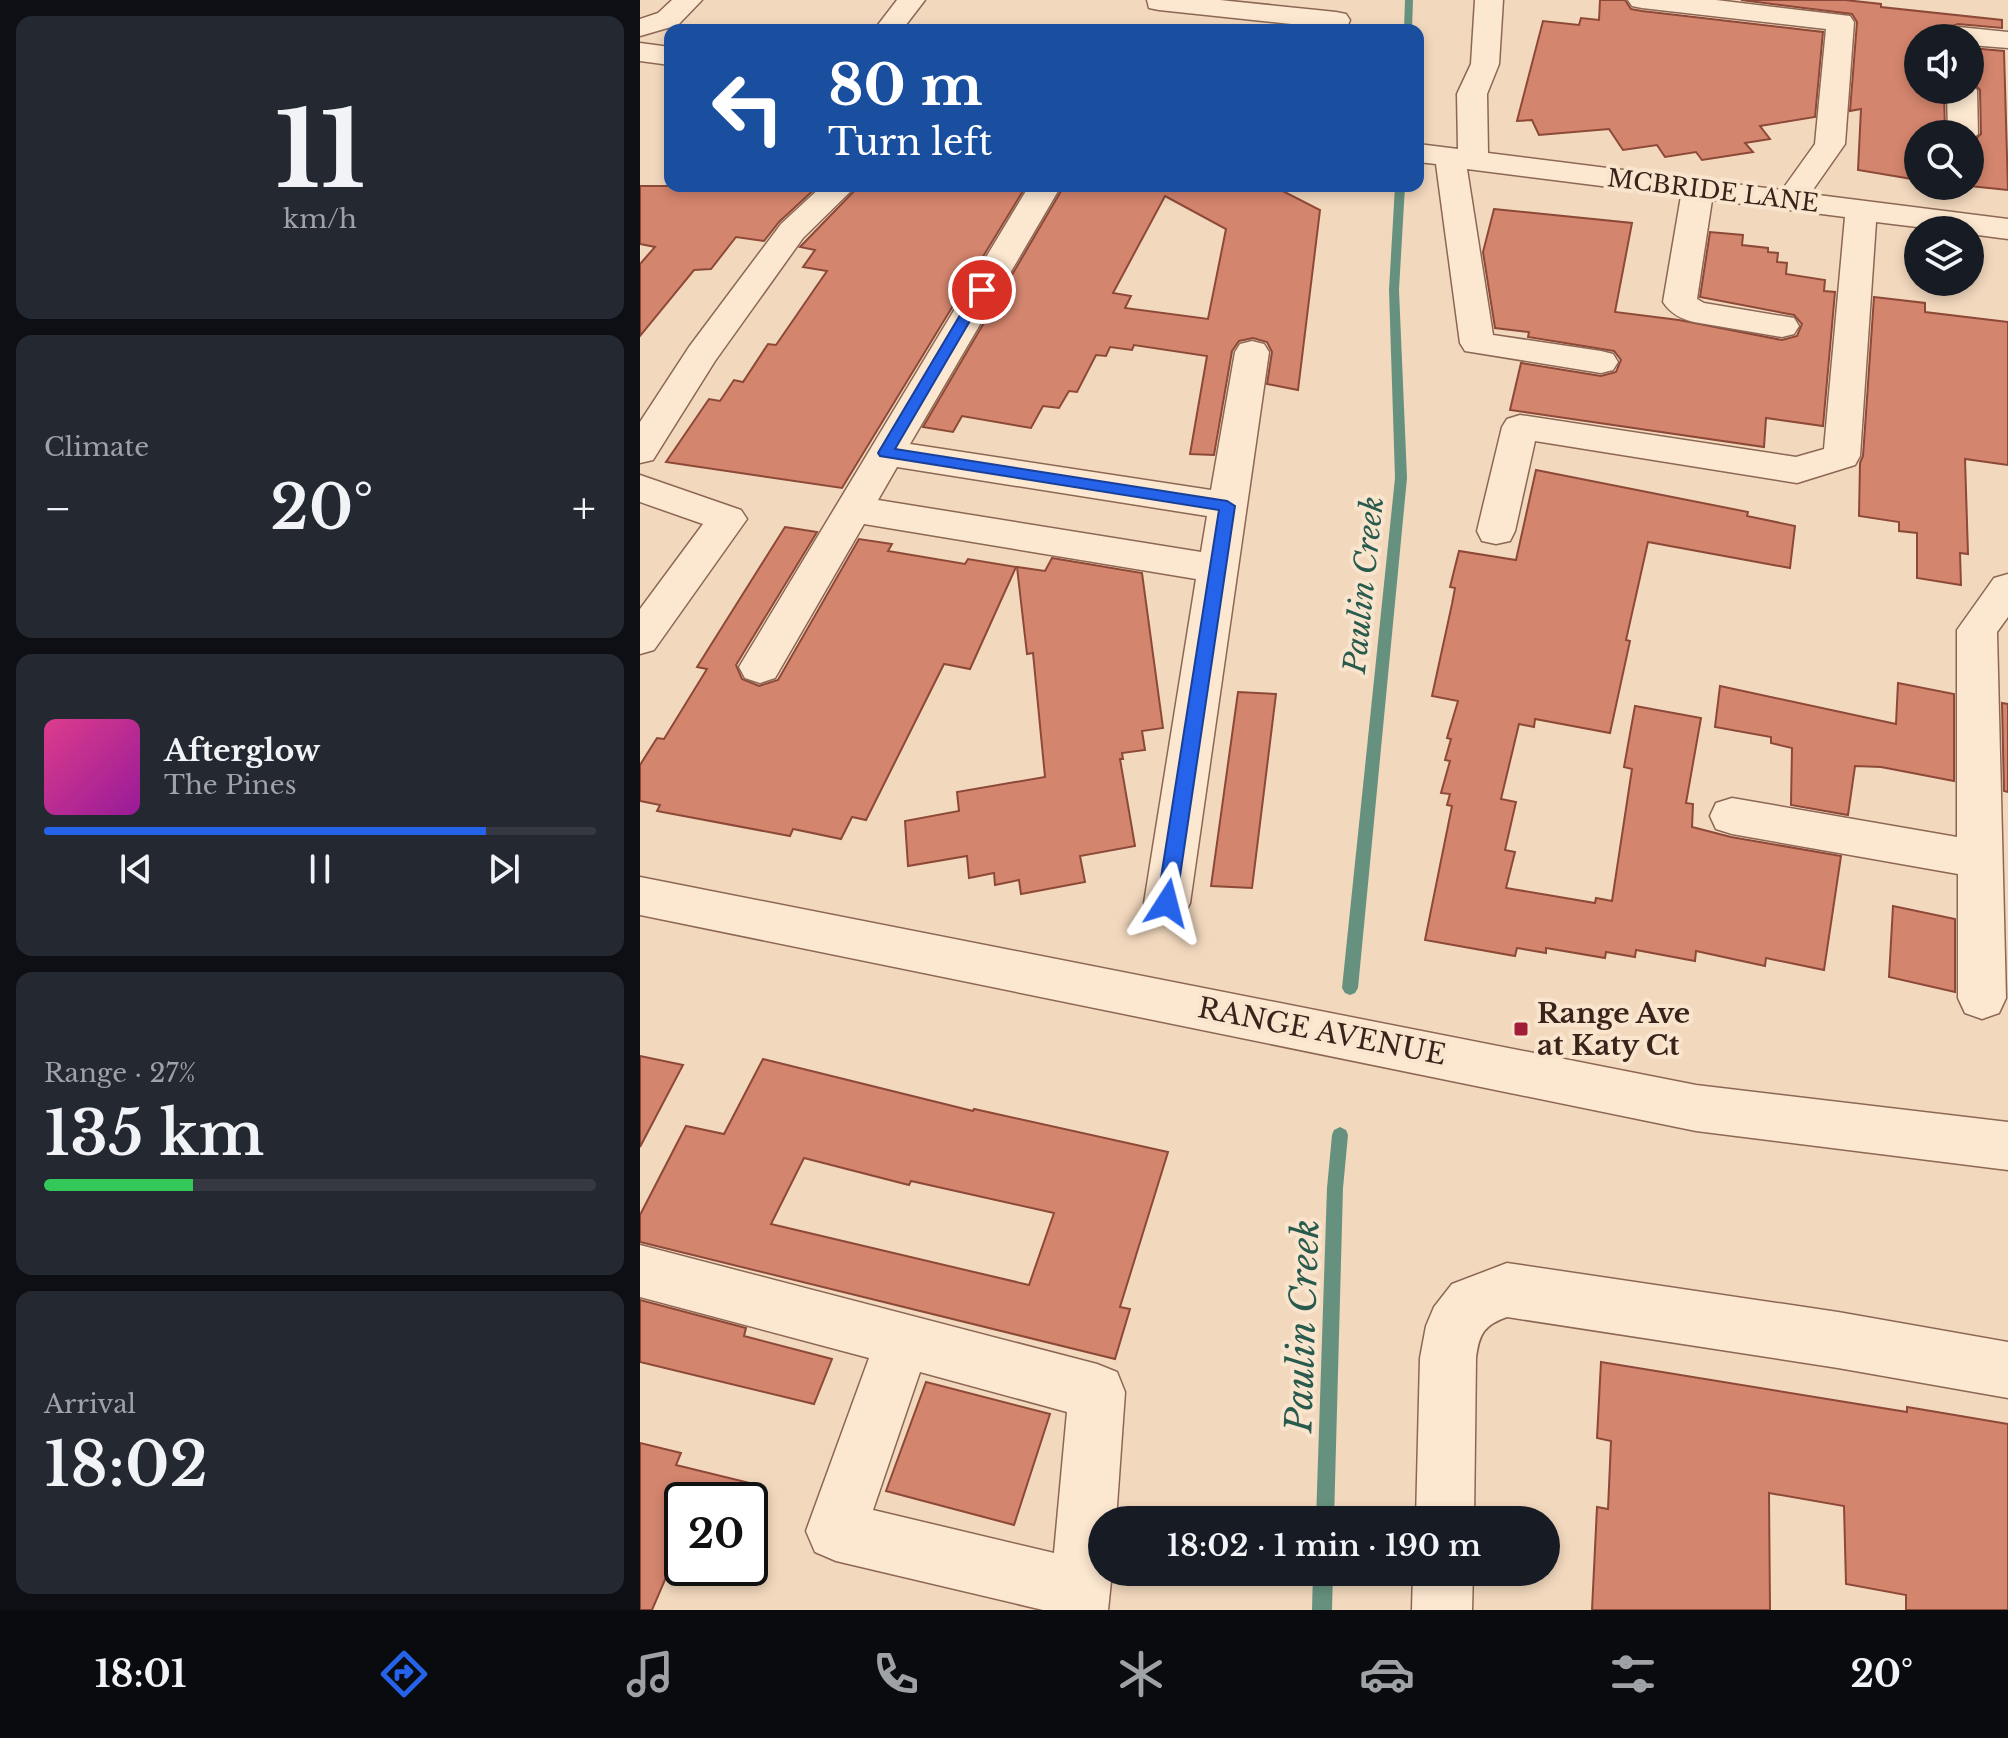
<!DOCTYPE html>
<meta charset="utf-8">
<style>
:root{--surface:#171b24;--page:#242831;--text:#f1f3f6;--muted:#9ea1a6;--line:#363941;--accent:#2563eb}
body{margin:0;font-family:"Libre Baskerville",serif;background:var(--page);color:var(--text);height:100vh;display:flex;flex-direction:column;font-size:30px;white-space:nowrap}
*{box-sizing:border-box;margin:0}
p{font-size:26px;color:var(--muted)}
.icon{flex:none;width:44px;height:44px;fill:none;stroke:currentColor;stroke-width:2;stroke-linecap:round;stroke-linejoin:round}
.map{position:relative;flex:1;overflow:hidden}
.side{display:flex;flex-direction:column;gap:16px;padding:16px;background:#0d0f14;width:640px}
.side>*{flex:none}
.top-card{position:absolute;left:24px;top:24px;width:760px;height:168px;border-radius:16px;box-shadow:0 4px 12px #0003;background:#1a4fa0;color:#fff;overflow:hidden}
.fabs{position:absolute;left:1264px;top:24px;display:grid;gap:16px}
.fabs a{display:grid;place-items:center;width:80px;height:80px;border-radius:50%;background:var(--surface);box-shadow:0 4px 12px #0003;font-size:40px}
.speed{position:absolute;left:24px;top:1482px;display:flex;gap:16px;font-size:40px;font-weight:700;text-align:center}
.speed>*{display:grid;place-content:center;width:104px;height:104px;border-radius:50%;background:var(--surface);box-shadow:0 4px 12px #0003;line-height:1}
.speed .limit{border:4px solid #111;border-radius:12px;background:#fff;color:#111}
.pin{position:absolute;display:grid;place-items:center;width:68px;height:68px;color:#fff;margin:-34px;border:4px solid #fff;border-radius:50%;box-shadow:0 2px 8px #0007}
.me{position:absolute;width:88px;margin:-44px;rotate:9deg;stroke-linejoin:round;filter:drop-shadow(0 0 6px #0008)}
.turn{display:flex;align-items:center;gap:28px;height:168px;padding:0 32px;font-size:36px}
.turn .icon{width:104px;height:104px;stroke-width:2.5}
.turn b{display:block;font-size:56px;line-height:68px}
.big{font-size:60px;font-weight:600;line-height:1.1}
.side .tile{flex:1;display:flex;flex-direction:column;justify-content:center;gap:12px;min-width:0;padding:0 28px;border-radius:16px;background:var(--page)}
.side .dial{align-items:center;gap:0}
.dial b{font-size:104px;line-height:1}
.song{display:flex;align-items:center;gap:24px}
.cover{width:96px;height:96px;border-radius:12px;background:linear-gradient(135deg,hsl(330 70% 55%),hsl(300 70% 35%))}
.played{height:8px;border-radius:4px;background:linear-gradient(90deg,var(--accent) 80%,var(--line) 80%)}
.keys{display:flex;justify-content:space-around;direction:ltr}
.heat{display:flex;justify-content:space-between;align-items:center;font-size:44px;direction:ltr}
.charge{height:12px;border-radius:6px;background:linear-gradient(90deg,#34c759 27%,var(--line) 0)}
.trip{position:absolute;left:448px;top:1506px;width:472px;height:80px;border-radius:40px;background:var(--surface);box-shadow:0 4px 12px #0003;font-weight:600;line-height:80px;text-align:center}
.dock{display:flex;height:128px;justify-content:space-around;align-items:center;background:#090b0e;color:var(--muted)}
.dock .icon{width:56px;height:56px}
.dock .on{color:var(--accent)}
.dock b{font-size:36px;color:var(--text)}
main{display:flex;flex:1;min-height:0}
.map>svg:first-child{display:block}
.lines{fill:none;stroke-linecap:round;stroke-linejoin:round}
.stream{fill:#67917f;fill-rule:evenodd}
.building{fill:#d4856e;stroke:#8d4937;stroke-width:2;fill-rule:evenodd}
.minor-casing{stroke:#8c6754;stroke-width:3}
.minor{fill:#fce7d0;fill-rule:evenodd}
.route{fill:#2563eb;stroke:#184099;stroke-width:2}
.poi-dot{fill:#a11e38;stroke:#f9e4cd;stroke-width:3}
.labels{text-anchor:middle;stroke-width:8;stroke-linejoin:round;paint-order:stroke}
.far-street-label{font-size:24px;fill:#39231a;stroke:#f9e4cd}
.poi-label{font-size:28px;font-weight:bold;fill:#39231a;stroke:#f9e4cd;text-anchor:start}
.street-label{font-size:28px;fill:#39231a;stroke:#f9e4cd}
.water-label{font-size:30px;font-style:italic;fill:#285b4e;stroke:#f9e4cd}
.near-water-label{font-size:36px;font-style:italic;fill:#285b4e;stroke:#f9e4cd}
</style>
<main>
<section class="side">
<div class="tile dial"><b>11</b><p>km/h</p></div>
<div class="tile"><p>Climate</p>
<div class="heat"><a>−</a><b class="big">20°</b><a>+</a></div>
</div>
<div class="tile">
<div class="song"><i class="cover"></i><div><b>Afterglow</b><p>The Pines</p></div></div>
<div class="played"></div>
<div class="keys"><svg class="icon" aria-label="previous" viewBox="0 0 24 24"><path d="M18 5L8 12l10 7zM5 5v14"/></svg><svg class="icon" aria-label="pause" viewBox="0 0 24 24"><path d="M8 5v14M16 5v14"/></svg><svg class="icon" aria-label="next" viewBox="0 0 24 24"><path d="M6 5l10 7-10 7zM19 5v14"/></svg></div>
</div>
<div class="tile"><p>Range · 27%</p><b class="big">135 km</b><div class="charge"></div></div>
<div class="tile"><p>Arrival</p><b class="big">18:02</b></div>
</section>
<div class="map">
<svg width="1368" height="1610" viewBox="0 0 1368 1610">
<rect width="100%" height="100%" fill="#f2d8bd"/>
<g class="lines">
<g class="stream">
<polygon points="765,0 773,0 772,30 764,30"/>
<polygon points="755,186 765,186 759,290 767,478 718,988 715,993 710,995 705,993 702,988 755,478 749,290"/>
<polygon points="700,1127 706,1130 708,1135 703,1188 694,1520 676,1520 687,1188 692,1135 694,1130"/>
<polygon points="673,1572 693,1572 692,1610 672,1610"/>
</g>
</g>
<g class="building">
<polygon points="960,0 985,0 991,9 1002,11 1183,32 1175,117 1120,126 1130,139 1105,143 1113,152 1062,160 1056,152 1025,157 1017,145 983,150 969,129 899,135 892,120 877,121 903,21 939,25 941,18 959,20"/>
<polygon points="1101,0 1205,0 1241,4 1241,7 1362,20 1362,28 1318,24 1306,28 1302,38 1278,38 1278,90 1304,90 1305,134 1278,134 1278,180 1218,170 1221,109 1210,111 1217,22 1212,14"/>
<polygon points="1330,48 1364,51 1368,190 1330,186 1330,144 1341,134 1340,90 1330,80"/>
<polygon points="0,186 178,186 139,222 124,241 96,237 71,269 54,270 0,336 0,264 15,247 0,244"/>
<polygon points="219,186 386,186 202,488 26,462 69,399 80,401 94,380 103,382 128,344 136,345 187,271 163,267 175,250 160,247"/>
<path d="M 424,186 L 633,186 L 680,210 L 658,390 L 627,384 L 632,352 L 627,342 L 613,338 L 599,341 L 592,351 L 574,455 L 550,454 L 567,356 L 494,345 L 492,350 L 470,347 L 466,356 L 456,355 L 437,392 L 429,391 L 419,408 L 403,406 L 391,428 L 322,416 L 313,432 L 283,427 ZM 525,196 L 586,229 L 568,319 L 485,308 L 491,296 L 473,293 Z"/>
<polygon points="854,209 992,223 975,312 1039,320 1142,340 1157,336 1162,324 1154,315 1060,297 1070,232 1103,235 1102,245 1128,248 1128,252 1138,253 1137,262 1147,263 1146,274 1185,280 1184,291 1195,292 1183,426 1126,418 1124,447 870,410 881,363 961,376 976,372 981,360 974,351 888,337 889,332 855,328 843,252"/>
<polygon points="1234,297 1285,303 1285,312 1368,322 1368,465 1325,459 1328,554 1320,553 1321,585 1277,578 1277,533 1259,531 1259,522 1219,516 1220,463 1223,456"/>
<polygon points="896,470 1108,512 1107,516 1155,526 1150,568 1008,542 986,640 990,641 970,733 895,719 894,727 879,724 861,799 876,802 865,850 875,852 866,888 955,903 956,898 972,901 992,769 984,767 995,706 1061,718 1046,803 1053,804 1052,827 1091,837 1201,856 1184,970 1126,958 1125,966 1056,951 1055,961 996,950 995,957 966,952 965,958 906,948 906,953 877,948 875,956 785,940 812,806 807,805 810,794 801,793 810,761 805,760 811,739 807,738 818,701 792,696 812,604 815,588 810,587 819,551 876,560"/>
<polygon points="145,527 177,532 96,665 102,679 119,686 138,680 219,539 252,544 248,551 325,564 328,559 376,567 330,669 304,664 226,820 212,817 201,839 153,829 150,836 17,811 20,805 0,801 0,765 17,738 24,739 67,669 57,667"/>
<polygon points="412,558 502,573 523,728 502,731 505,750 482,753 483,759 480,759 495,846 440,856 445,882 381,894 379,880 355,885 354,873 329,878 327,856 268,866 265,821 319,811 317,792 405,777 393,653 387,654 377,567 405,571"/>
<polygon points="1258,683 1314,694 1314,781 1241,767 1215,766 1208,815 1151,805 1152,748 1131,743 1131,737 1075,727 1080,686 1256,724"/>
<polygon points="598,692 636,694 612,888 571,886"/>
<polygon points="1362,703 1368,704 1368,792 1364,791"/>
<polygon points="1253,906 1315,919 1315,992 1249,977"/>
<polygon points="0,1056 43,1065 0,1147"/>
<path d="M 123,1059 L 333,1111 L 334,1109 L 528,1152 L 480,1307 L 490,1309 L 475,1359 L 0,1242 L 0,1215 L 46,1126 L 84,1134 ZM 164,1158 L 269,1185 L 271,1181 L 414,1213 L 389,1285 L 131,1224 Z"/>
<polygon points="0,1300 106,1328 104,1336 192,1359 174,1404 0,1362"/>
<polygon points="961,1362 1267,1412 1267,1407 1368,1424 1368,1610 1266,1610 1266,1595 1206,1584 1204,1506 1129,1493 1130,1610 952,1610 957,1507 968,1509 971,1441 957,1438"/>
<polygon points="286,1382 410,1414 374,1525 246,1491"/>
<polygon points="0,1443 41,1453 36,1465 122,1486 121,1500 42,1500 42,1540 12,1610 0,1610"/>
</g>
<g class="lines">
<g class="minor-casing">
<g id="minor">
<polygon points="32,0 62,0 38,25 0,36 0,19 18,13"/>
<polygon points="257,0 285,0 262,30 234,30"/>
<polygon points="507,0 580,0 696,12 706,14 710,20 706,30 678,30 679,27 519,10 509,8"/>
<path d="M 835,0 L 863,0 L 859,64 L 847,94 L 848,153 L 1142,190 L 1175,144 L 1186,29 L 1002,8 L 992,6 L 988,0 L 1076,0 L 1210,16 L 1214,22 L 1205,144 L 1170,194 L 1368,219 L 1368,239 L 1330,234 L 1330,230 L 1302,230 L 1236,222 L 1220,456 L 1215,465 L 1157,483 L 895,441 L 875,531 L 870,541 L 856,544 L 842,541 L 837,531 L 862,427 L 867,419 L 880,415 L 1156,457 L 1184,449 L 1205,217 L 1072,200 L 1057,299 L 1064,303 L 1154,318 L 1159,326 L 1154,334 L 1142,337 L 1054,322 C 1041,319 1031,314 1023,302 L 1041,196 L 827,169 L 853,335 L 961,351 L 973,354 L 978,362 L 973,370 L 961,373 L 825,351 L 820,343 L 796,164 L 778,162 L 778,144 L 818,149 L 817,94 L 831,64 Z"/>
<polygon points="1319,27 1368,32 1368,48 1330,45 1330,38 1305,38 1309,29"/>
<polygon points="0,43 30,47 30,65 0,61"/>
<polygon points="1330,83 1337,90 1338,134 1330,141 1330,134 1308,134 1307,90 1330,90"/>
<polygon points="182,186 216,186 163,238 75,361 13,460 0,463 0,422 49,347 141,224"/>
<path d="M 389,186 L 421,186 L 270,444 L 571,490 L 595,352 L 600,344 L 612,341 L 624,344 L 629,352 L 550,903 L 543,917 L 527,922 L 511,917 L 504,903 L 556,579 L 224,524 L 135,678 L 120,683 L 105,678 L 99,667 ZM 257,467 L 567,516 L 561,552 L 238,500 Z"/>
<polygon points="0,475 101,510 107,519 14,650 0,654 0,609 63,524 0,502"/>
<polygon points="1368,574 1368,617 1357,632 1366,998 1359,1013 1342,1019 1325,1013 1318,998 1318,874 1092,834 1076,829 1070,816 1076,803 1092,798 1317,837 1317,630 1354,578"/>
<polygon points="0,877 1056,1085 1368,1122 1368,1170 1056,1131 0,915"/>
<path d="M 0,1245 L 457,1364 L 477,1372 L 485,1392 L 476,1520 L 462,1520 L 462,1572 L 472,1572 L 468,1610 L 403,1610 L 196,1561 L 175,1552 L 166,1531 L 229,1358 L 0,1297 ZM 280,1372 L 427,1412 L 414,1553 L 233,1510 Z"/>
<path d="M 867,1263 L 1198,1312 L 1368,1342 L 1368,1398 L 1198,1368 L 867,1317 C 844,1325 839,1334 836,1358 L 834,1520 L 776,1520 L 780,1358 L 786,1326 L 794,1307 L 812,1284 Z"/>
<polygon points="773,1572 833,1572 832,1610 772,1610"/>
</g>
</g>
<use href="#minor" class="minor"/>
</g>
<polygon class="route" points="342,285 348,290 255,449 587,501 595,506 536,903 533,908 520,908 517,903 579,510 240,456 238,453 335,290"/>
<rect class="poi-dot" x="873" y="1021" width="16" height="16" rx="4"/>
<g class="labels">
<g class="far-street-label">
<text transform="translate(1073 191) rotate(7)" y="8">MCBRIDE LANE</text>
</g>
<g class="poi-label">
<text x="897" y="1023">Range Ave<tspan x="897" dy="32">at Katy Ct</tspan></text>
</g>
<g class="street-label">
<text transform="translate(682 1031) rotate(11)" y="10">RANGE AVENUE</text>
</g>
<g class="water-label">
<text transform="translate(724 585) rotate(-84)" y="10">Paulin Creek</text>
</g>
<g class="near-water-label">
<text transform="translate(662 1326) rotate(-88)" y="13">Paulin Creek</text>
</g>
</g>
</svg>
<div class="fabs">
<a><svg class="icon" aria-label="sound" viewBox="0 0 24 24"><path d="M4 9h4l5-4v14l-5-4H4zM17 9q2 3 0 6"/></svg></a>
<a><svg class="icon" aria-label="search" viewBox="0 0 24 24"><circle cx="10" cy="10" r="6"/><path d="M15 15l6 6"/></svg></a>
<a><svg class="icon" aria-label="layers" viewBox="0 0 24 24"><path d="M12 4l9 5-9 5-9-5zM3 14l9 5 9-5"/></svg></a>
</div>
<div class="speed"><div class="limit">20</div></div>
<div class="pin" style="left:342px;top:290px;background:#d93025"><svg class="icon" aria-label="arrive" viewBox="0 0 24 24"><path d="M6 21V4h12l-3 4 3 4H6"/></svg></div>
<svg class="me" style="left:527px;top:903px" viewBox="-20 -20 40 40"><path d="M0-17L14 15 0 8-14 15z" fill="#2563eb" stroke="#fff" stroke-width="4"/></svg>
<div class="trip">18:02 · 1 min · 190 m</div>
<div class="top-card">
<div class="turn"><svg class="icon" aria-label="left" viewBox="0 0 24 24"><path d="M17 20v-9H6M10 6l-5 5 5 5"/></svg><div><b>80 m</b>Turn left</div></div>
</div>
</div>
</main>
<nav class="dock">
<b>18:01</b>
<svg class="icon on" aria-label="directions" viewBox="0 0 24 24"><path d="M12 3l9 9-9 9-9-9zM9 14v-3h6M13 9l2 2-2 2"/></svg>
<svg class="icon" aria-label="music" viewBox="0 0 24 24"><path d="M9 18V5l10-2v13"/><circle cx="6" cy="18" r="3"/><circle cx="16" cy="16" r="3"/></svg>
<svg class="icon" aria-label="phone" viewBox="0 0 24 24"><path d="M5 4h4l2 5-3 2q2 4 5 5l2-3 5 2v4C11 20 4 13 5 4z"/></svg>
<svg class="icon" aria-label="climate" viewBox="0 0 24 24"><path d="M12 3v18M4 7l16 10M4 17L20 7"/></svg>
<svg class="icon" aria-label="car" viewBox="0 0 24 24"><path d="M5 17H2v-5l4-1 3-4h7l3 4 3 1v5h-3M9 17h6M6 11h13"/><circle cx="7" cy="17" r="2"/><circle cx="17" cy="17" r="2"/></svg>
<svg class="icon" aria-label="filters" viewBox="0 0 24 24"><path d="M4 7h16M4 17h16"/><circle cx="9" cy="7" r="2"/><circle cx="15" cy="17" r="2"/></svg>
<b>20°</b>
</nav>
